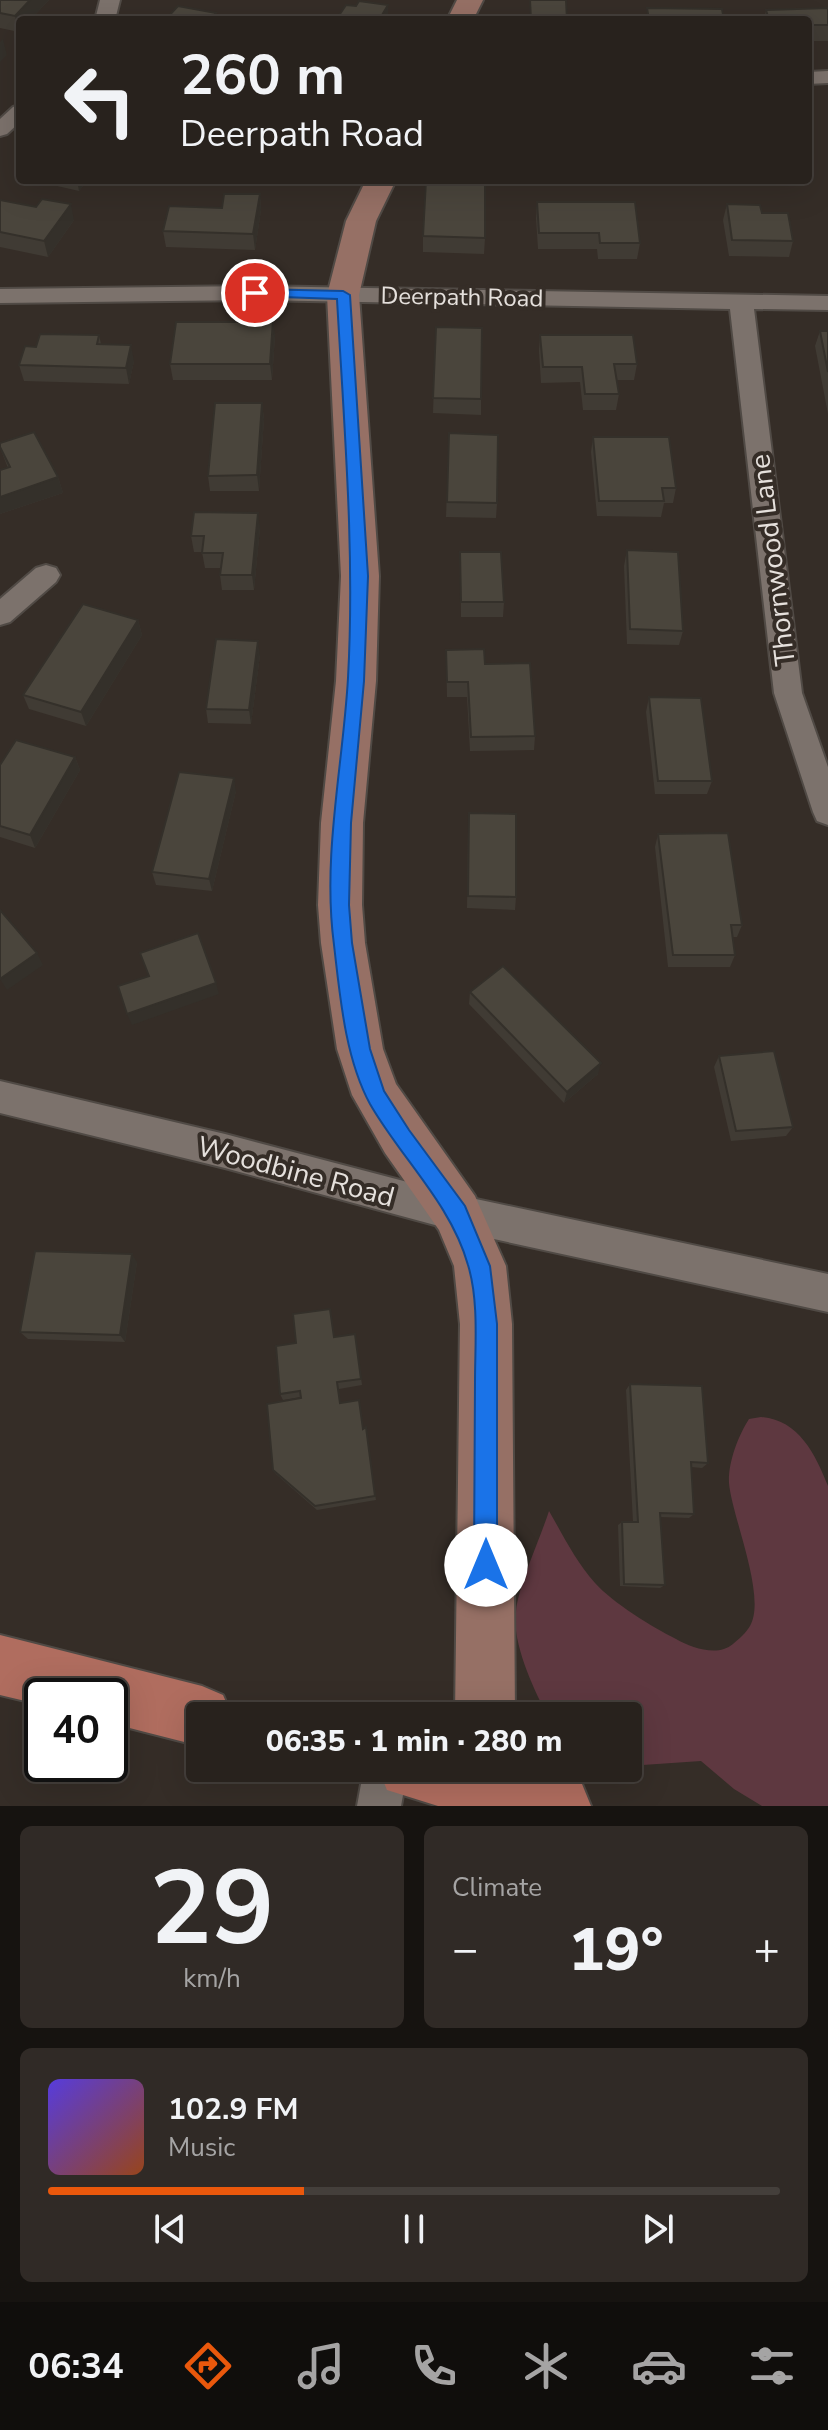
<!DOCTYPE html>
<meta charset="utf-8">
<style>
:root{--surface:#28221d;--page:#302a26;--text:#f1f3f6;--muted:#a5a4a4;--line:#443f3b;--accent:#ea580c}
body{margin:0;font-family:"Nunito Sans",sans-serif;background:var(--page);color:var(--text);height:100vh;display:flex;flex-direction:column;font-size:30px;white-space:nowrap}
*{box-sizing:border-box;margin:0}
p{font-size:26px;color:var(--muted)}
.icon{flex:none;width:44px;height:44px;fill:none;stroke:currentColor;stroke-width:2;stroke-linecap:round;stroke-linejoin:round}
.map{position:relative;height:1806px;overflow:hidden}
.sheet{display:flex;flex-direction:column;gap:20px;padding:20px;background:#161310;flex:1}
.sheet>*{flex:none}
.top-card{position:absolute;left:16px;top:16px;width:796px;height:168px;border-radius:8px;box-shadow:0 8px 32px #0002,0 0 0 2px var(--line);background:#28221d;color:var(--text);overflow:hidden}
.speed{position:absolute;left:24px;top:1678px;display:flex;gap:16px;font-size:40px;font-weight:700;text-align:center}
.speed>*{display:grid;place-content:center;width:104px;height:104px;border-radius:50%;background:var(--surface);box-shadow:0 8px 32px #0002,0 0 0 2px var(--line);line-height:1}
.speed .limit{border:4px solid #111;border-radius:12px;background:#fff;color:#111}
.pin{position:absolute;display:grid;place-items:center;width:68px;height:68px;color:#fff;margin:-34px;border:4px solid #fff;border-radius:50%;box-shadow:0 2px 8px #0007}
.me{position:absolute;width:88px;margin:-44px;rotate:0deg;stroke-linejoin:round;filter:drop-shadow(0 0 6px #0008)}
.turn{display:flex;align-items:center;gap:28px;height:168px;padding:0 32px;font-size:36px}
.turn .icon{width:104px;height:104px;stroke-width:2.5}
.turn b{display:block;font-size:56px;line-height:68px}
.big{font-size:60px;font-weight:800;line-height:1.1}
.sheet .tile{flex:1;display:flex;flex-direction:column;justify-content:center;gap:12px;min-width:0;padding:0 28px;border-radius:12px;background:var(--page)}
.sheet .dial{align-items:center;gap:0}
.dial b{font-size:104px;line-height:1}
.song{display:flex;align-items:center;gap:24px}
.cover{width:96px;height:96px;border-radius:12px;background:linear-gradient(135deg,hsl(250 70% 55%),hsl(20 70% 35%))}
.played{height:8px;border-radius:4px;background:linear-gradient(90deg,var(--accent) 35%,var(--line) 35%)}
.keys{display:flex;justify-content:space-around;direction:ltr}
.heat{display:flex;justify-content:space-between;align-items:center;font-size:44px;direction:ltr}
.sheet .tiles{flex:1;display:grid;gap:20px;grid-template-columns:1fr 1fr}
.tile:last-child{grid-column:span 2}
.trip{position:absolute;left:186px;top:1702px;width:456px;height:80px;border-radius:8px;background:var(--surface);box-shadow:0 8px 32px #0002,0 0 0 2px var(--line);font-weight:800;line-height:80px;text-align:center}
.dock{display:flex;height:128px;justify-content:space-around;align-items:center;background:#100e0c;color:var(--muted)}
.dock .icon{width:56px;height:56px}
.dock .current{color:var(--accent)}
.dock b{font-size:36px;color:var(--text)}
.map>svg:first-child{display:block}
.green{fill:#5e3840}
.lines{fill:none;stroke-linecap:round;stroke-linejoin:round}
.street-casing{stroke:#504a45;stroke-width:4}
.secondary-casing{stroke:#504a45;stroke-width:4}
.primary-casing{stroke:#504a45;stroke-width:4}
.street{fill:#7c726c;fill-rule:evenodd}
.secondary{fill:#967065;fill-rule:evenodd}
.primary{fill:#b06d5f;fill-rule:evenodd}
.wall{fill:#403b34}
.shaded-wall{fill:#34302a}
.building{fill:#4a453c;stroke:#34302a;stroke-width:2}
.route{fill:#1a73e8;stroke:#114b97;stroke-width:2}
.labels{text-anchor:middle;stroke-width:8;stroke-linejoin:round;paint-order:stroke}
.far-street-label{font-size:24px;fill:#e5e0dc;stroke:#352d27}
.street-label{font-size:28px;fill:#e5e0dc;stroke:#352d27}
</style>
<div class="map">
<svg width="828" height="1806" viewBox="0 0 828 1806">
<rect width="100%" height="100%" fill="#352d27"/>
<path class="green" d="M 761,1417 C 799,1420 815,1454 828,1486 L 828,1806 L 762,1806 L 734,1789 L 701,1761 L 628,1766 L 628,1716 L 548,1716 C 534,1691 511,1641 516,1611 C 519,1584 540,1539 549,1511 C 563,1535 576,1562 595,1583 C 613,1603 652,1627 676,1639 C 692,1648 718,1657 733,1644 C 739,1639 746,1633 750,1626 C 767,1597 732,1517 729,1483 C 728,1463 738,1436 749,1419 Z"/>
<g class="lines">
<g class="street-casing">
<g id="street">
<polygon points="100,0 120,0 115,20 95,20"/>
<polygon points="828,71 828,83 808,84 808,72"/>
<polygon points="20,105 20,122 7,134 0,136 0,119 13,107"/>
<polygon points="255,286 828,296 828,310 754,309 802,693 828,767 828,825 817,821 813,812 774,693 730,309 255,300 0,303 0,289"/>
<polygon points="46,565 56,568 60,575 56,582 10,622 0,625 0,599 36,568"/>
<polygon points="0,1081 225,1134 457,1195 828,1274 828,1312 457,1231 225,1168 0,1113"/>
<polygon points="364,1768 408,1768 401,1806 357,1806"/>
</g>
</g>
<g class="secondary-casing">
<g id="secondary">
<polygon points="457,0 483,0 473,20 447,20"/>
<polygon points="366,180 396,180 376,221 359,295 379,576 376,681 363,823 362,905 365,943 383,1049 396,1084 475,1196 506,1266 512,1324 515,1716 455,1716 460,1324 454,1266 439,1230 385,1153 352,1095 337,1049 321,943 318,905 321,823 336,681 341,576 327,295 346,221"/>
</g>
</g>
<g class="primary-casing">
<g id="primary">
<polygon points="0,1635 202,1686 223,1695 232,1716 200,1716 200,1746 110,1723 110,1696 42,1696 42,1705 0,1695"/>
<polygon points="378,1768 532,1768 582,1784 591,1806 438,1806 387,1790"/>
</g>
</g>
<use href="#street" class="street"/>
<use href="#secondary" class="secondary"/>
<use href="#primary" class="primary"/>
</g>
<g class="wall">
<polygon points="0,0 49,0 30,20 20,20 19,32 0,28"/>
<polygon points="828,8 828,41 808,41 808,20 764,20 766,10"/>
<polygon points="31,180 88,180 79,191"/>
<polygon points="260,194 261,210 255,250 166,247 163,231"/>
<polygon points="0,200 74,220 48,257 0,247"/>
<polygon points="537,202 640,243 637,259 598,259 597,249 538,249 536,218"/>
<polygon points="727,204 762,213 793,241 789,257 729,256 723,220"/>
<polygon points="423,236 485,238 484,254 423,252"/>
<polygon points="436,327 481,399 481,415 433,413"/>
<polygon points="820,331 828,331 828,414 815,346"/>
<polygon points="99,335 101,344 134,361 129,384 24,381 19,365 36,347"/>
<polygon points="540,335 637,364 634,380 617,380 619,394 616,410 583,410 580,382 541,383 539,351"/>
<polygon points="275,336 272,380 173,380 170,364"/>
<polygon points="262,403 264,419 259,491 210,491 208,476"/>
<polygon points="449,433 497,503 496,518 446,517"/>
<polygon points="593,437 676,488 673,503 664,503 661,517 597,516 591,452"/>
<polygon points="0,443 58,477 63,493 0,514 0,470 8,468 0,448"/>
<polygon points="260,528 254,590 222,590 220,575 221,568 205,568 202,552 194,552 191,536"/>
<polygon points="627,550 683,631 679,645 627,644 624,566"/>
<polygon points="460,552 504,602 503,617 461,617"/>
<polygon points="138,620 142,635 86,726 29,709 23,695"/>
<polygon points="446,650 485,664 535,736 534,750 470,751 467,697 447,697"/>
<polygon points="260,655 251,724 208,723 206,709"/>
<polygon points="649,697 712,781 707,794 655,794 646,712"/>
<polygon points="75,757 80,770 35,848 0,837 0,765"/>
<polygon points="236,791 212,891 156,885 152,872"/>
<polygon points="468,826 516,897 515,910 467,908"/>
<polygon points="658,834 742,925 737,937 733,937 735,955 730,967 668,967 655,847"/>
<polygon points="470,992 598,1074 564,1103 469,1004"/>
<polygon points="719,1056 793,1127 786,1136 731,1141 714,1067"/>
<polygon points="137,1262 125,1342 28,1339 20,1332"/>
<polygon points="355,1334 362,1385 339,1389 340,1403 363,1428 376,1500 317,1510 276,1474 273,1470 301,1398 301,1397 283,1400 280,1394 334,1337"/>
<polygon points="630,1384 708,1463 702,1468 691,1467 694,1514 689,1518 660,1517 665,1585 660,1588 620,1586 618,1525 622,1522 633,1522 626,1390"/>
</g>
<g class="shaded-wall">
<polygon points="30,0 49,0 30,20 20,20 19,32 15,16"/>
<polygon points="388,5 388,20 379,20"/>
<polygon points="3,39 7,55 0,62 0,42"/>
<polygon points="77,180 88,180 79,191"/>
<polygon points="260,194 261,210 255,250 253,234"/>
<polygon points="71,204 74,220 48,257 44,241"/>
<polygon points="273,320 275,336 272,380 270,364"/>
<polygon points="131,345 134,361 129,384 126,368"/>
<polygon points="262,403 264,419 259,491 257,475"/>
<polygon points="58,477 63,493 0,514 0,497"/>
<polygon points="258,513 260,528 254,590 252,575"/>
<polygon points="138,620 142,635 86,726 81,712"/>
<polygon points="258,641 260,655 251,724 249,710"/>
<polygon points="75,757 80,770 35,848 30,835"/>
<polygon points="234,778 236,791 212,891 209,879"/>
<polygon points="37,953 43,965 7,990 0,979"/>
<polygon points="216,983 219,994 132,1025 127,1014"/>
<polygon points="601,1063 598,1074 564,1103 567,1092"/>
<polygon points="132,1254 137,1262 125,1342 120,1335"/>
</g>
<g class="building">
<polygon points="0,0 30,0 15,16 0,13"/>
<polygon points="530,0 566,0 567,20 531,20"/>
<polygon points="359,1 388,5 379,20 336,20 346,5 356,6"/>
<polygon points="178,6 216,13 210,20 165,20"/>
<polygon points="647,8 722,9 724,20 649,20"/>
<polygon points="828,8 828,25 808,25 808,20 769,20 766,10"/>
<polygon points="426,180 485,180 485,238 423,236"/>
<polygon points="224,194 260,194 253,234 163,231 169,206 222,208"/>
<polygon points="42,199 71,204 44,241 0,232 0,200 36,207"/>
<polygon points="537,202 635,202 640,243 600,243 599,233 539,233"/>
<polygon points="727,204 760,205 762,213 788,213 793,241 732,240"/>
<polygon points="237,320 273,320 270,364 170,364 176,322 237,322"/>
<polygon points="436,327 482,328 481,399 433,398"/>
<polygon points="820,331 828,331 828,372"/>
<polygon points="40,334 99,335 97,344 131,345 126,368 19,365 25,346 36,347"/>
<polygon points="540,335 633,335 637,364 614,364 619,394 585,394 582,367 543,367"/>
<polygon points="215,403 262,403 257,475 208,476"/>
<polygon points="34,432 58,477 0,497 0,470 10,467 0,447 0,443"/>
<polygon points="449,433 498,435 497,503 447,502"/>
<polygon points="593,437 669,437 676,488 662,488 664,501 599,501"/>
<polygon points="194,512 258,513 252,575 220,575 223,553 202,553 204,536 191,536"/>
<polygon points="627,550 678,552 683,631 630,629"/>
<polygon points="460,552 501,552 504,602 461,602"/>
<polygon points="83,604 138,620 81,712 23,695"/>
<polygon points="216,639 258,641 249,710 206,709"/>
<polygon points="484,649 485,664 530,663 535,736 471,737 468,682 447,682 446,650"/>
<polygon points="649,697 701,698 712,781 658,781"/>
<polygon points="16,740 75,757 30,835 0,826 0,765"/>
<polygon points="179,772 234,778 209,879 152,872"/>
<polygon points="469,813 516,814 516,897 468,896"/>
<polygon points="728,833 742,925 731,925 735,955 673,955 658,834"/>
<polygon points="0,910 37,953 0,979"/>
<polygon points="198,933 216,983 127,1014 118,986 149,976 140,953"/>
<polygon points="503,966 601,1063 567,1092 470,992"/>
<polygon points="774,1051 793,1127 736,1131 719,1056"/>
<polygon points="35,1251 132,1254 120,1335 20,1332"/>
<polygon points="330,1309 334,1337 355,1334 361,1379 337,1382 340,1403 359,1400 363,1429 366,1427 375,1496 315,1506 273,1470 267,1404 301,1398 300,1391 280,1394 276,1346 296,1343 293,1314"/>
<polygon points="630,1384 702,1386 708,1463 691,1462 694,1514 660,1513 665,1585 624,1584 622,1522 638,1522"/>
</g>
<path class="route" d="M 255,289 L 343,291 L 350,295 L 368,576 L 364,681 L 351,823 L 349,905 L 352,943 L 370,1049 L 384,1091 L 409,1130 L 465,1206 L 490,1266 L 497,1324 L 497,1565 L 494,1574 L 486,1577 L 477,1574 L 474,1565 C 474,1504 475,1443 475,1382 C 475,1345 479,1301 468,1265 C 451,1204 401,1158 370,1104 C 345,1058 340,996 334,945 C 322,856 343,766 348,678 C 355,552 344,425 337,299 L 251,296 L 249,293 Z"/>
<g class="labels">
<g class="far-street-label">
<text transform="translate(462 297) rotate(1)" y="8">Deerpath Road</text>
</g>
<g class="street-label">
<text transform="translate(772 560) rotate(-97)" y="10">Thornwood Lane</text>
<text transform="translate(296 1171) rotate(15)" y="10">Woodbine Road</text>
</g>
</g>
</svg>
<div class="speed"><div class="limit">40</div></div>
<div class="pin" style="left:255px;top:293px;background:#d93025"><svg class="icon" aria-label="arrive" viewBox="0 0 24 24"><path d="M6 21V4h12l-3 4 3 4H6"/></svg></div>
<svg class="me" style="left:486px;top:1565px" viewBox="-20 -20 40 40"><circle r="19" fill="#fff"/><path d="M0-13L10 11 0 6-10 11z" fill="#1a73e8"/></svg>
<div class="trip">06:35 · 1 min · 280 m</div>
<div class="top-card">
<div class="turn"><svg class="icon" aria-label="left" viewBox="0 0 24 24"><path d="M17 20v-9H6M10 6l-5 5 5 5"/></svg><div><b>260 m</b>Deerpath Road</div></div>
</div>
</div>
<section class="sheet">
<div class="tiles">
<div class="tile dial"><b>29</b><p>km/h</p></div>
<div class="tile"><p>Climate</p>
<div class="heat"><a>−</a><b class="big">19°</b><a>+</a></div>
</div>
<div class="tile">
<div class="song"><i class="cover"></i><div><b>102.9 FM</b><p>Music</p></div></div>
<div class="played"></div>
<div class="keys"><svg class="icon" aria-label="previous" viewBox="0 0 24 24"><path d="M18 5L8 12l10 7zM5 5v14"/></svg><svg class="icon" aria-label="pause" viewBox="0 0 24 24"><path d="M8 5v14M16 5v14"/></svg><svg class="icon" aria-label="next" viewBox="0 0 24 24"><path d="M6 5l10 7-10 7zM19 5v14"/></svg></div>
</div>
</div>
</section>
<nav class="dock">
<b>06:34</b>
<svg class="icon current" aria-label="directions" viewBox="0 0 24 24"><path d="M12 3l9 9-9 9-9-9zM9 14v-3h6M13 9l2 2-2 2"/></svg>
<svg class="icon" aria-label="music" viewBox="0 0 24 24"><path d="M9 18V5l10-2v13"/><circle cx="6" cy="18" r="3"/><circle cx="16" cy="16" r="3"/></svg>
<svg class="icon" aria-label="phone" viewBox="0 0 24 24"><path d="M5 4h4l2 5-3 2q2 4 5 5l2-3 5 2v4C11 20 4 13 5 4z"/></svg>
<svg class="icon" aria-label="climate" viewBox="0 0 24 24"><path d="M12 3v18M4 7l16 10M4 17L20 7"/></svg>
<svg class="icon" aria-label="car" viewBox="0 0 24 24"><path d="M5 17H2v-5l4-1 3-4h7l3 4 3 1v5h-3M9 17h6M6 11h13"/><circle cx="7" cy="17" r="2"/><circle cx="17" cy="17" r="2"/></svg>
<svg class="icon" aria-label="filters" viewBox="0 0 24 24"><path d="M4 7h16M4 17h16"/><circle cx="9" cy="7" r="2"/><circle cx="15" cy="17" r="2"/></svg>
</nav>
